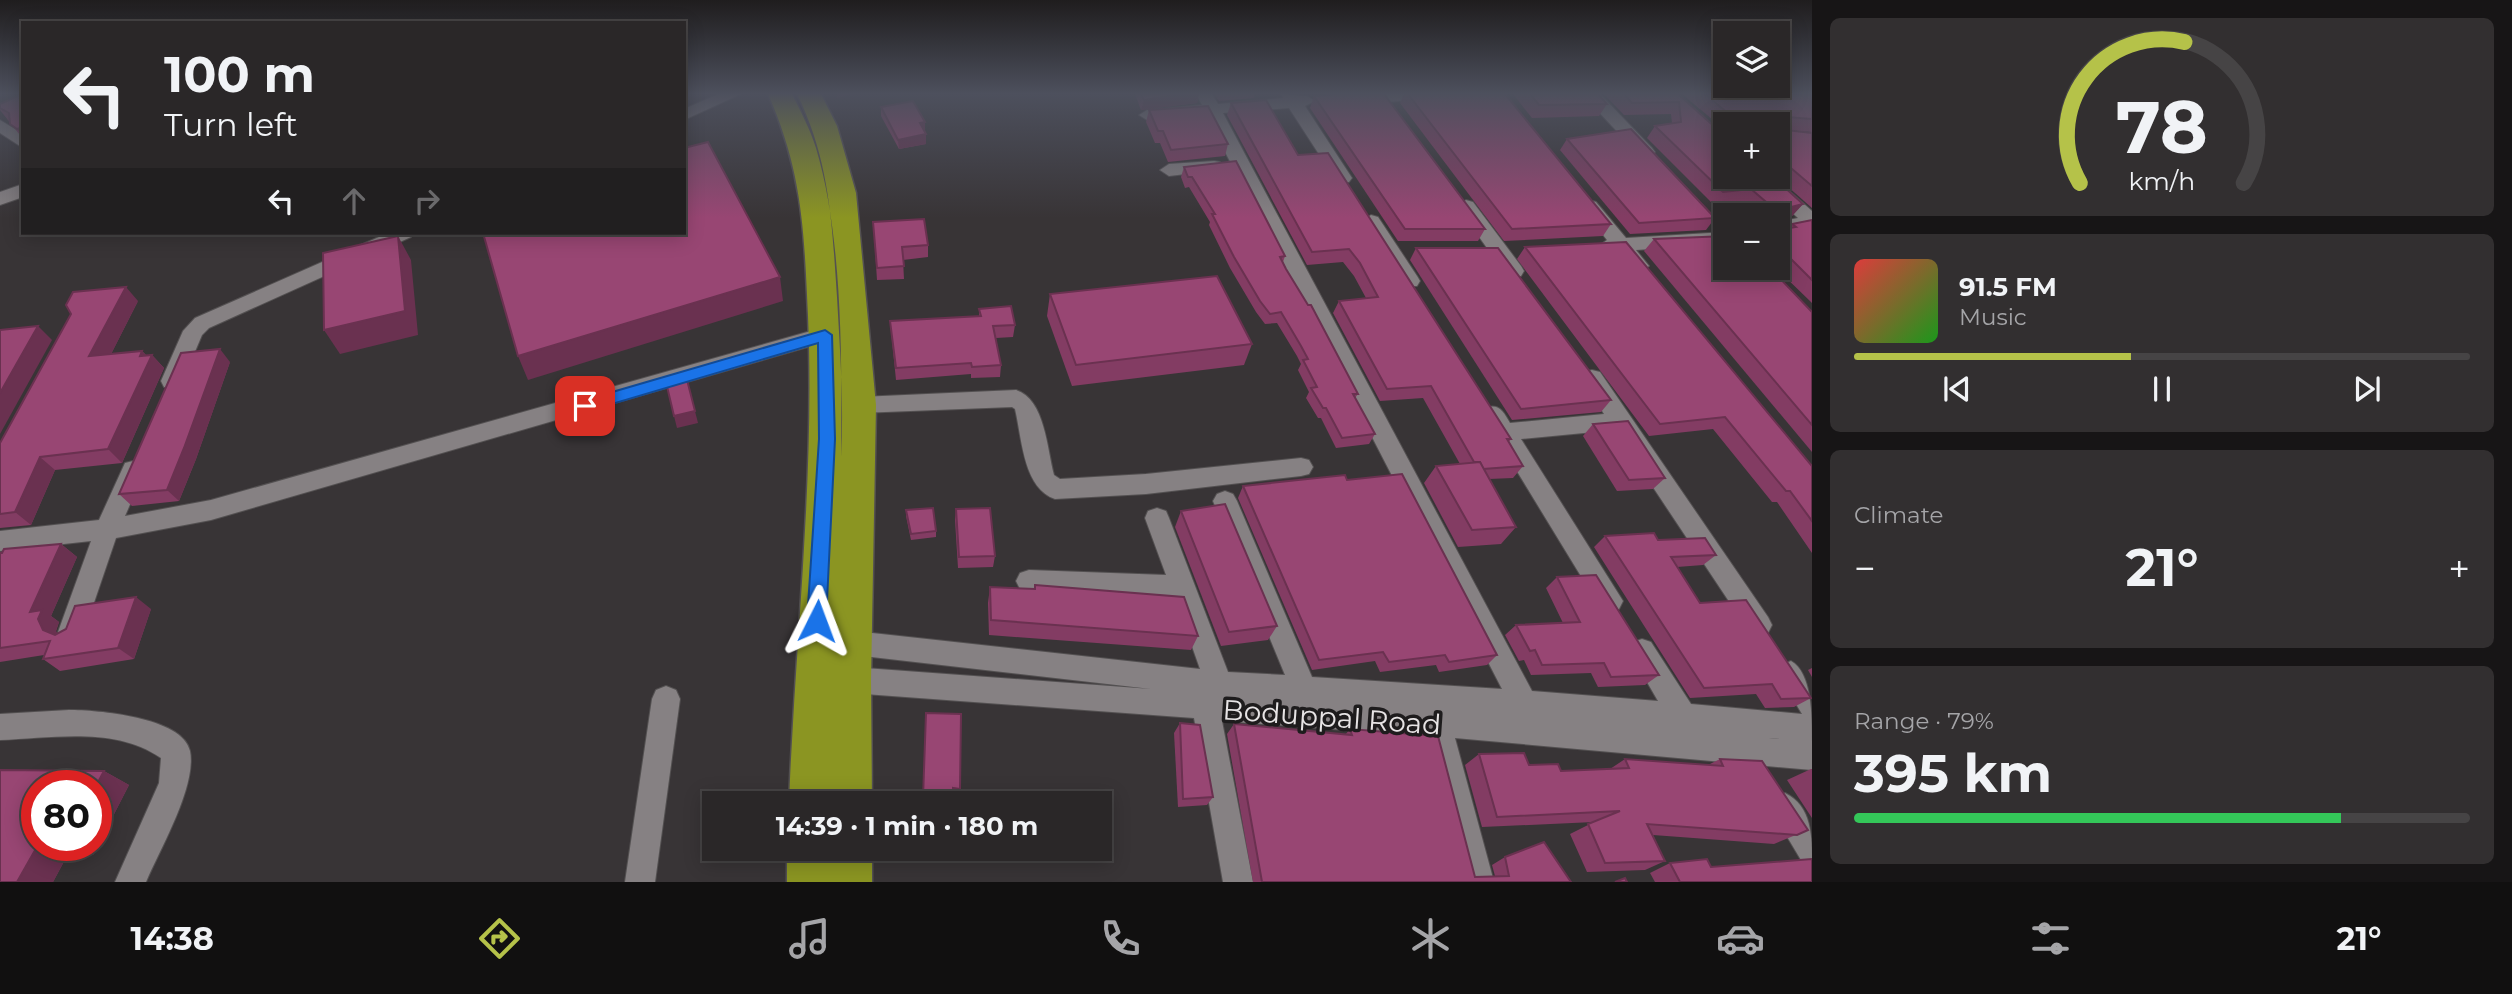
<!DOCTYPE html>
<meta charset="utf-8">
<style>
:root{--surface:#2a2728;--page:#322f30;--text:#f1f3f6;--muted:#a5a5a8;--line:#464445;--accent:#b5c249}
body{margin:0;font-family:Montserrat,sans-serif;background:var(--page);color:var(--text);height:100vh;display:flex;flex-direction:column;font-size:26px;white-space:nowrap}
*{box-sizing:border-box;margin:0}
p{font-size:23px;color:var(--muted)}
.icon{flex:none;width:38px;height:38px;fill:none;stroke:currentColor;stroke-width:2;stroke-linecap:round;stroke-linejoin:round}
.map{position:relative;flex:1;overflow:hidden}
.side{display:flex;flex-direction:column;gap:18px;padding:18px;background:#171516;width:700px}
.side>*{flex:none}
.hud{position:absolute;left:21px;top:21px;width:665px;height:214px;border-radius:0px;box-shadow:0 4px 18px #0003,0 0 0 2px var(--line);background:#2a2728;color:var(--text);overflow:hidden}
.fabs{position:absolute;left:1713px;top:21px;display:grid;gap:14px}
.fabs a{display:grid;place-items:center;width:77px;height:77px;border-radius:0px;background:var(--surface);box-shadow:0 4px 18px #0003,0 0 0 2px var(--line);font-size:35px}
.speed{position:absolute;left:21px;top:770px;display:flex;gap:14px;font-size:35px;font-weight:700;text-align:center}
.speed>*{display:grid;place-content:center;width:91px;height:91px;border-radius:50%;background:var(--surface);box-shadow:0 4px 18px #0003,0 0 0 2px var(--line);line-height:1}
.speed .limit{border:10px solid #d22;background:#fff;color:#111}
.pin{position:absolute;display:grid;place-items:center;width:60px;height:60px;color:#fff;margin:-30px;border-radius:14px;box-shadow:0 4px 10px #0006}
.me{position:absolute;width:77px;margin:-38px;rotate:3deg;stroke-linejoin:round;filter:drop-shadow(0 0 5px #0008)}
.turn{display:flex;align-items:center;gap:24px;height:147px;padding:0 28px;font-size:32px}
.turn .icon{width:91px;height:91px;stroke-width:2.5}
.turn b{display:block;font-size:49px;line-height:60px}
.lanes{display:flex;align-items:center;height:66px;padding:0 28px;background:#0003;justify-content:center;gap:35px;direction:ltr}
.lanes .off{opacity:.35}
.big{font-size:52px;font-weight:700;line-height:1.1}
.side .card{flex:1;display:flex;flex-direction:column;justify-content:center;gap:10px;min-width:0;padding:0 24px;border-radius:10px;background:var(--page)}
.side .dial{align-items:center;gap:0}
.dial svg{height:182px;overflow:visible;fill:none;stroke:var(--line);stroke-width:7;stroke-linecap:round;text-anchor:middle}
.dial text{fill:var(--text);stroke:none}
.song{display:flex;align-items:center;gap:21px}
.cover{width:84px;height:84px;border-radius:10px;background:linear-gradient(135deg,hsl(0 70% 55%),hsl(120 70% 35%))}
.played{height:7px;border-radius:4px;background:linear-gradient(90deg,var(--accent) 45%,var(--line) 45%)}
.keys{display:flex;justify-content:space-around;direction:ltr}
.heat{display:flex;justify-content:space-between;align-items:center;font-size:38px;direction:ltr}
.charge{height:10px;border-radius:5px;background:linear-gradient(90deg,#34c759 79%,var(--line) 0)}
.trip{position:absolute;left:702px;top:791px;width:410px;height:70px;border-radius:0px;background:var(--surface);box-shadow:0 4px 18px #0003,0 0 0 2px var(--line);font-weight:700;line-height:70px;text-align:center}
.dock{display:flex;height:112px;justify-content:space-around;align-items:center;background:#111010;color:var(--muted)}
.dock .icon{width:49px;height:49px}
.dock .current{color:var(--accent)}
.dock b{font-size:32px;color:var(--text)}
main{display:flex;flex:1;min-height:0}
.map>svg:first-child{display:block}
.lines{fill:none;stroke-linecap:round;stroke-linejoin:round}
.minor-casing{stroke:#535051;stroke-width:2}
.highway-casing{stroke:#535051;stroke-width:3}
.minor{fill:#868183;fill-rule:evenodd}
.highway{fill:#8b9522;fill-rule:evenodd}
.wall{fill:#833c63;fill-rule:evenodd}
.shaded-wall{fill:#6a3150}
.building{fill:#984673;stroke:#6a3150;stroke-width:2}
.route{fill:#1a73e8;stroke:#114b97;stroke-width:2}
.labels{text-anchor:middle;stroke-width:7;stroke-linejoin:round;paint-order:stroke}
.near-street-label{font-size:28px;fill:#e7e4e5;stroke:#1e1c1d}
</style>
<main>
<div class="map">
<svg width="1812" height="882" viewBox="0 0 1812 882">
<rect width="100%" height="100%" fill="#383436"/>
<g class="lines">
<g class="minor-casing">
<g id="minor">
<polygon points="718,94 741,94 684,120 684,109"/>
<path d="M 1196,94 L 1212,94 L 1218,104 L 1283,98 L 1281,94 L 1307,96 L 1315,101 L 1305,106 L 1352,178 L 1349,182 L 1337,182 L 1289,108 L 1223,113 L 1532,691 L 1658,701 L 1629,651 L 1633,642 L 1642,639 L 1651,642 L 1691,704 L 1802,714 L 1778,674 L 1781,665 L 1791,661 C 1812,673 1812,715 1812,742 L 1626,725 L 1812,742 L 1812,770 L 1455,738 L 1494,882 L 1464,882 L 1427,736 L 1222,721 L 1253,882 L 1223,882 L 1194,718 L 851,693 L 841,689 L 837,680 L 841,671 L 851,667 L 1151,689 L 854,655 L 845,652 L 841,643 L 845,634 L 854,631 L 1200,669 L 1175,598 L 1029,592 L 1020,589 L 1016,581 L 1020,573 L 1029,570 L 1166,575 L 1145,518 L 1148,511 L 1157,508 L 1166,511 L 1169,518 L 1228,672 L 1285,675 L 1213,501 L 1217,494 L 1225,491 L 1233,494 L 1237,501 L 1312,677 L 1502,689 L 1206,115 L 1147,120 L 1139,115 L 1147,110 L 1202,105 Z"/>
<polygon points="1354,94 1440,94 1432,99 1355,104 1347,99"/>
<polygon points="1582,94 1600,94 1652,148 1655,152 1652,156 1640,156"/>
<polygon points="0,120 23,134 23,148 0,133"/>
<polygon points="1214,161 1220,162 1223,166 1220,170 1169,176 1160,170 1169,164"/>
<polygon points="1753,177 1773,177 1812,211 1812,228 1778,234 1778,222 1798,218"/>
<polygon points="23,184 23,197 0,205 0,192"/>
<polygon points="1466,200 1473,202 1521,266 1524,271 1521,276 1507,276 1457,206"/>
<polygon points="1589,200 1596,202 1626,238 1726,232 1726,244 1636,250 1649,266 1639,273 1632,271 1616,251 1603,250 1600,245 1607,240 1580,206"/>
<polygon points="1371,215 1378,217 1417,276 1420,281 1417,286 1403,286 1362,221"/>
<polygon points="388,233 413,233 411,237 209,328 202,335 180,387 164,387 161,381 183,331 195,318"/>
<polygon points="825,327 832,330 835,335 832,340 211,520 116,538 84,632 80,640 71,644 62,640 58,632 91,541 0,551 0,531 99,520 125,463 133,461 141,463 145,470 125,516 211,500"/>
<path d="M 1592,370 L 1600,372 L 1768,617 L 1772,625 L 1768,633 L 1759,637 L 1750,633 L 1615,430 L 1521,439 L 1623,601 L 1619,609 L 1610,612 L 1601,609 L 1482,414 L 1485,408 C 1499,403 1503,411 1510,423 L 1604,414 L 1581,378 L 1584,372 Z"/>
<path d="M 1016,390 C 1045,399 1047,449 1054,475 L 1060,479 L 1146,474 L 1301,458 L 1309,460 L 1313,467 L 1309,474 L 1301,476 L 1146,494 L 1055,499 C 1023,488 1022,438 1015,409 L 1012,407 L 860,413 L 852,411 L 849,405 L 852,399 L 860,397 Z"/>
<polygon points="666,686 676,690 680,699 655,882 625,882 652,699 656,690"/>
<path d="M 69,710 C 96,710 183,717 190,751 C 197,786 160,849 146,882 L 115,882 L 159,783 L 161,758 C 115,726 53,738 0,740 L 0,714 Z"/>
<path d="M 1785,793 C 1812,806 1812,837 1812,864 L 1801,860 L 1770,808 L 1775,798 Z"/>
</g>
</g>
<g class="highway-casing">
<g id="highway">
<path d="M 768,94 L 792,94 C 801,112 810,129 816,148 C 843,238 842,363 841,457 C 844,403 840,351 837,297 C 832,224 830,161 797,94 L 821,94 L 837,126 L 856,193 L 876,405 L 871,680 L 872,803 L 789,803 C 795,641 815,479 808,316 C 804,232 803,173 768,94 Z"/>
<rect x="787" y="849" width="85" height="33"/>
</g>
</g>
<use href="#minor" class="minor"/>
<use href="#highway" class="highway"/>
</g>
<g class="wall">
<polygon points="23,94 23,139 0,110 0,104"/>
<polygon points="1135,94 1199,94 1197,103 1141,110"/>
<polygon points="1214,94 1255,94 1254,98 1219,101"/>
<polygon points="1404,94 1505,94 1611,224 1603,236 1504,241 1400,103"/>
<polygon points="1513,94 1598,94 1607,104 1599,116 1532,118"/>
<polygon points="1604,94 1678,94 1803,204 1792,216 1786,218 1778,228 1778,215 1757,215 1741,201 1713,204 1647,138 1655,126 1672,123 1671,114 1624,115"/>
<polygon points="1682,94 1812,94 1812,132 1786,130 1812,133 1812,208 1777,177 1778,177 1778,124 1726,124 1726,131"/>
<polygon points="1314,96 1485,229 1478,241 1398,241 1310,108"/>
<polygon points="1231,103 1298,155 1511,439 1509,442 1523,466 1513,478 1489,479 1516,527 1501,544 1458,547 1424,483 1436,466 1460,464 1423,398 1380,401 1333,313 1339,301 1366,298 1354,276 1343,262 1307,265 1227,115"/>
<polygon points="881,107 925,131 926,134 926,144 899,149 881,116"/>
<polygon points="1149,110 1228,144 1225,156 1168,162 1160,143 1155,143 1146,122"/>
<polygon points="1567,139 1715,218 1706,230 1630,234 1560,150"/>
<polygon points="1184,167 1285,256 1283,262 1286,269 1358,394 1355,398 1375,434 1369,444 1336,448 1321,418 1318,418 1306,398 1309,392 1298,370 1301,364 1297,356 1277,323 1265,324 1256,312 1230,268 1209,225 1210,222 1189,187 1185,188 1181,177"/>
<polygon points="1812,220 1812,303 1776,268 1778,268 1778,230 1788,228 1792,224"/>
<polygon points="874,234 928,245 928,257 903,260 904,279 877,280"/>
<polygon points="1654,239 1812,312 1812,452 1644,251"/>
<polygon points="1525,247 1812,466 1812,553 1777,502 1772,502 1713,429 1649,436 1517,259"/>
<polygon points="1416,248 1611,400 1601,412 1512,420 1410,260"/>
<polygon points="1050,294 1252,344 1244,365 1072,386 1047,316"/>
<polygon points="138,301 111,354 142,351 146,355 152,355 164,368 122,463 55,470 31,525 0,528 0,443"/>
<polygon points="979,309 1015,325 1013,337 996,338 1001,365 1000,377 971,378 971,374 896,380 890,321 979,316"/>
<polygon points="230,362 196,459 179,501 132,506 119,494"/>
<polygon points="1593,424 1665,478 1653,489 1617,491 1583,436"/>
<polygon points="1347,480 1497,655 1487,665 1439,672 1436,665 1380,672 1375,661 1312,670 1238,498 1243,486"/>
<polygon points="956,509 995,556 993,567 958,568 955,520"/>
<polygon points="906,510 936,531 936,537 911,540 906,516"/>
<polygon points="1181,511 1277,626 1268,640 1221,646 1175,527"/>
<polygon points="1605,536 1658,540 1716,555 1703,565 1677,567 1700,603 1811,698 1794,707 1765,708 1756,694 1690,698 1594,547"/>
<polygon points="61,544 77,557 51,616 59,622 56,631 57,634 151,609 134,659 60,671 43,659 44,655 0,662 0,553"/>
<polygon points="1557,577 1659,675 1645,685 1598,687 1591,673 1531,675 1524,660 1519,661 1505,635 1516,625 1563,623 1546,588"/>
<polygon points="1035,585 1198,636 1191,650 989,635 988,603 990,587 1035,589"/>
<polygon points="1812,668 1812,677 1808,670"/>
<polygon points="926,713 960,789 959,797 923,798"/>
<polygon points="1180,723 1213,797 1207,805 1178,807 1174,733"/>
<polygon points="1234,724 1345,735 1350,729 1475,877 1495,876 1492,865 1505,857 1571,882 1253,882 1227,734"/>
<polygon points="1479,754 1529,765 1561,771 1610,769 1625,759 1708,765 1720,759 1808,830 1774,844 1653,835 1665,861 1645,870 1587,872 1570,834 1594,822 1482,827 1465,765"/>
<polygon points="1811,769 1812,769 1812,818 1787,780"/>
<path d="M 104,771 L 129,785 L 93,855 L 68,854 L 53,882 L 0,882 ZM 96,786 L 96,845 L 37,845 Z"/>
<polygon points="880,849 954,853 953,860 881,859"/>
<polygon points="1670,863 1711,867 1812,882 1655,882 1650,873"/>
</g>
<g class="shaded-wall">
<polygon points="837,94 853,94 837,98"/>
<polygon points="1182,94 1199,94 1197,103 1141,110 1144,100"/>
<polygon points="925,122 925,131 920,132 920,123"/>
<polygon points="23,127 23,136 17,129"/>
<polygon points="926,134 926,144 899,149 898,140"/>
<polygon points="1803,204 1792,216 1785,218 1787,208"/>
<polygon points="398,236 411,260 418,335 340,354 324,330"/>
<polygon points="780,277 783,301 528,380 518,356"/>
<polygon points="126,287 138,301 103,370 89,356"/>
<polygon points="38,326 52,340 0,434 0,393"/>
<polygon points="220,349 230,362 196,459 179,501 167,490"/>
<polygon points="142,351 150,360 152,355 164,368 122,463 108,449"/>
<polygon points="685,372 698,423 677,428 674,416"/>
<polygon points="40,457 55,470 31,525 15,512"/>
<polygon points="61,544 77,557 51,616 59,622 56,631 60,641 43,630 30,612"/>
<polygon points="136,597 151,609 134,659 118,648"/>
<polygon points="104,771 129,785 93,855 71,845 96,845 96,786"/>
<polygon points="38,845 48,845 68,854 53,882 17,882"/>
</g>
<g class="building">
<polygon points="22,94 23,94 23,127 17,129 10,124 9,113 0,108 0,104"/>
<polygon points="1141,94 1182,94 1144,100"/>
<polygon points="1341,94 1384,94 1485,229 1405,229 1314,96"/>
<polygon points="1408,94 1505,94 1611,224 1512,229"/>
<polygon points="1530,94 1598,94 1607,104 1539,105"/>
<polygon points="1624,94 1678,94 1726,137 1726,177 1773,177 1803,204 1787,208 1786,219 1751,189 1723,192 1655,126 1681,122 1679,102 1632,103"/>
<polygon points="1705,94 1812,94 1812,119 1788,117 1785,130 1812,133 1812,186 1785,163 1778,163 1778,124 1737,124 1737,121"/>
<polygon points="1266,100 1298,155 1328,153 1511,439 1507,439 1523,466 1483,469 1480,462 1474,462 1431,386 1387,389 1339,301 1378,297 1360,263 1349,249 1312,252 1231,103"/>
<polygon points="913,101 925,122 920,123 926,134 898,140 881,107"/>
<polygon points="1208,106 1228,144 1171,150 1163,131 1158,131 1149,110"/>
<polygon points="1631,129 1715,218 1639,223 1567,139"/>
<polygon points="708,142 780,277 518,356 483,233 684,233 684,148"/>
<polygon points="1236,161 1285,256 1280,257 1286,269 1308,305 1311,305 1358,394 1353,394 1375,434 1342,438 1326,408 1323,408 1311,388 1317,387 1303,360 1308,359 1301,346 1281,312 1270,314 1260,301 1234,257 1212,214 1215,214 1192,177 1188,177 1184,167"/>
<polygon points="924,219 928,245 902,247 904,266 877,268 873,222"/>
<polygon points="1812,220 1812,280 1786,254 1778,254 1778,230 1796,227 1792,224"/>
<polygon points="398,236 405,311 324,330 323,253"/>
<polygon points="1726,236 1726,268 1770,268 1812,312 1812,425 1654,239"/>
<polygon points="1626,242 1812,466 1812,521 1790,491 1786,491 1725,417 1660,424 1525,247"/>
<polygon points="1416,248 1498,248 1611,400 1521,409"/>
<polygon points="1217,276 1252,344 1076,365 1050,294"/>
<polygon points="126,287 89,356 142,351 140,356 152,355 108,449 40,457 15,512 0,514 0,443 71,314 66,305 73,292"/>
<polygon points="1011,306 1015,325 993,326 1001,365 972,367 971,363 896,368 890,321 981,316 979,309"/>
<polygon points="38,326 0,393 0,330"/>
<polygon points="220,349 184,448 167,490 119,494 181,353"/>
<polygon points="685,372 695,411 674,416 665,378"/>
<polygon points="1628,421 1665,478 1629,480 1593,424"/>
<polygon points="1480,462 1516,527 1472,530 1436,466"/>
<polygon points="1402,474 1497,655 1449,662 1445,655 1389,662 1383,652 1319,660 1243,486 1345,475 1347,480"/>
<polygon points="1225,504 1277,626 1229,632 1181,511"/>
<polygon points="933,508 936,531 911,534 906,510"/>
<polygon points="990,508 995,556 959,557 956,509"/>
<polygon points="1654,533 1658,540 1705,538 1716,555 1671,557 1700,603 1746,600 1811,698 1781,699 1772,684 1704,688 1605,536"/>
<polygon points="61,544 30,612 42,610 38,619 43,630 55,635 66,629 75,606 136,597 118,648 43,659 50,641 0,648 0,553 2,553 4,549"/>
<polygon points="1596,575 1659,675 1611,677 1604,663 1542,665 1535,650 1530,651 1516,625 1580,622 1557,577"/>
<polygon points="1035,585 1184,597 1198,636 991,620 990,587 1035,589"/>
<polygon points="926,713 961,714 960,789 953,788 953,803 882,803 882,797 923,798"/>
<polygon points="1180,723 1200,725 1213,797 1183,799"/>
<polygon points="1234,724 1352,735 1350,729 1438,736 1475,877 1509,876 1505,857 1544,842 1571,882 1262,882"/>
<polygon points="1524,753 1529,765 1558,764 1561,771 1629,768 1625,759 1723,766 1720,759 1762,761 1808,830 1797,835 1647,824 1665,861 1605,863 1588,824 1620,811 1497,817 1479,754"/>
<polygon points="0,770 104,771 96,786 37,786 37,845 38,845 17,882 0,882"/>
<polygon points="880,849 954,849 954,853 880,851"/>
<polygon points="1707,859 1711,867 1812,859 1812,882 1680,882 1670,863"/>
<polygon points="1625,878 1627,882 1615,882"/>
</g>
<linearGradient id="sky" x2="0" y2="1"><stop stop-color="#1f1d1e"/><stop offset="0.43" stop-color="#4d505d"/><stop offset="1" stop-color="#4d505d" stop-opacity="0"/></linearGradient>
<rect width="1812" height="218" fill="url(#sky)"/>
<polygon class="route" points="825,330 832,335 835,439 826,621 823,627 817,629 810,627 807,621 819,439 818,343 585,412 578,406 585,400"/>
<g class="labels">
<g class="near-street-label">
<text transform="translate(1332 717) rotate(4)" y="10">Boduppal Road</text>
</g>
</g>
</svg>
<div class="fabs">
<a><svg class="icon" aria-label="layers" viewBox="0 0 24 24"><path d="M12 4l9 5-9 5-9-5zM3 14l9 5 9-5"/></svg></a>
<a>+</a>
<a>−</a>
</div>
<div class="speed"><div class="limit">80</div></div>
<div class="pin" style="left:585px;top:406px;background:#d93025"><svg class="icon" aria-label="arrive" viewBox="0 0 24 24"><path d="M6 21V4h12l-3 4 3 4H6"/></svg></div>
<svg class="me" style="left:817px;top:621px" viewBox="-20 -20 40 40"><path d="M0-17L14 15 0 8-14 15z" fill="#1a73e8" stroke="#fff" stroke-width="4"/></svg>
<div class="trip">14:39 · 1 min · 180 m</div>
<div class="hud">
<div class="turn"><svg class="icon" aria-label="left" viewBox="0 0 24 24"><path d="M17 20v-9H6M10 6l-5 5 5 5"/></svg><div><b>100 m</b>Turn left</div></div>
<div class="lanes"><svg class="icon" aria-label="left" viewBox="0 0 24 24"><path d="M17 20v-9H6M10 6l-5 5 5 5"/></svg><svg class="icon off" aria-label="ahead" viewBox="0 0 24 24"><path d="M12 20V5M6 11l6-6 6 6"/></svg><svg class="icon off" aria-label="right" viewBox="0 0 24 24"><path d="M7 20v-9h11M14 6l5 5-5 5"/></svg></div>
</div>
</div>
<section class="side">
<div class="card dial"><svg viewBox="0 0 100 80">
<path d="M14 69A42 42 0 1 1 86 69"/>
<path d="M14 69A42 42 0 0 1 60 7" stroke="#b5c249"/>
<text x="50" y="56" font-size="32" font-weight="700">78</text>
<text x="50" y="72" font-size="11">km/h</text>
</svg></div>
<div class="card">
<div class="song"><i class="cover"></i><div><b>91.5 FM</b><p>Music</p></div></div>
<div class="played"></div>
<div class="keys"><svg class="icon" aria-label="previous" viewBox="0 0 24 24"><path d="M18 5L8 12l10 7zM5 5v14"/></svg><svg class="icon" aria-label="pause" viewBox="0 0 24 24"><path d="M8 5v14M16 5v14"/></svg><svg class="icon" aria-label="next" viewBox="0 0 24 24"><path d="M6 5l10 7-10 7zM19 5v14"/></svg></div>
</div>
<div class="card"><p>Climate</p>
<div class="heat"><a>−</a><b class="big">21°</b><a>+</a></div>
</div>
<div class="card"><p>Range · 79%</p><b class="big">395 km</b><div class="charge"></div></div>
</section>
</main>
<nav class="dock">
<b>14:38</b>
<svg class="icon current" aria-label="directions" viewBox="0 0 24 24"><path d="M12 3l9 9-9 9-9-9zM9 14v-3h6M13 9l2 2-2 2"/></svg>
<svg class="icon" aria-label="music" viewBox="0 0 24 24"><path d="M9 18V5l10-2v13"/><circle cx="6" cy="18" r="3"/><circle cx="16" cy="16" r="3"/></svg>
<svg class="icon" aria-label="phone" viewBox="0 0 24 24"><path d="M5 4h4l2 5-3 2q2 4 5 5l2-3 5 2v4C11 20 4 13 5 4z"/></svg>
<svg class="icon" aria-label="climate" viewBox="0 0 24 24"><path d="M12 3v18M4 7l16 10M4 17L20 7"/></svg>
<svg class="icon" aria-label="car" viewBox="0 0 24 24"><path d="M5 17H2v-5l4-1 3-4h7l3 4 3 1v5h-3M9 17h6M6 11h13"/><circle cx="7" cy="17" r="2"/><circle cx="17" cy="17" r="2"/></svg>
<svg class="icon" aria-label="filters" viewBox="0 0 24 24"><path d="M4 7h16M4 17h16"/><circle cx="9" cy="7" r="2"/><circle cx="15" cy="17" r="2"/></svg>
<b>21°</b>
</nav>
